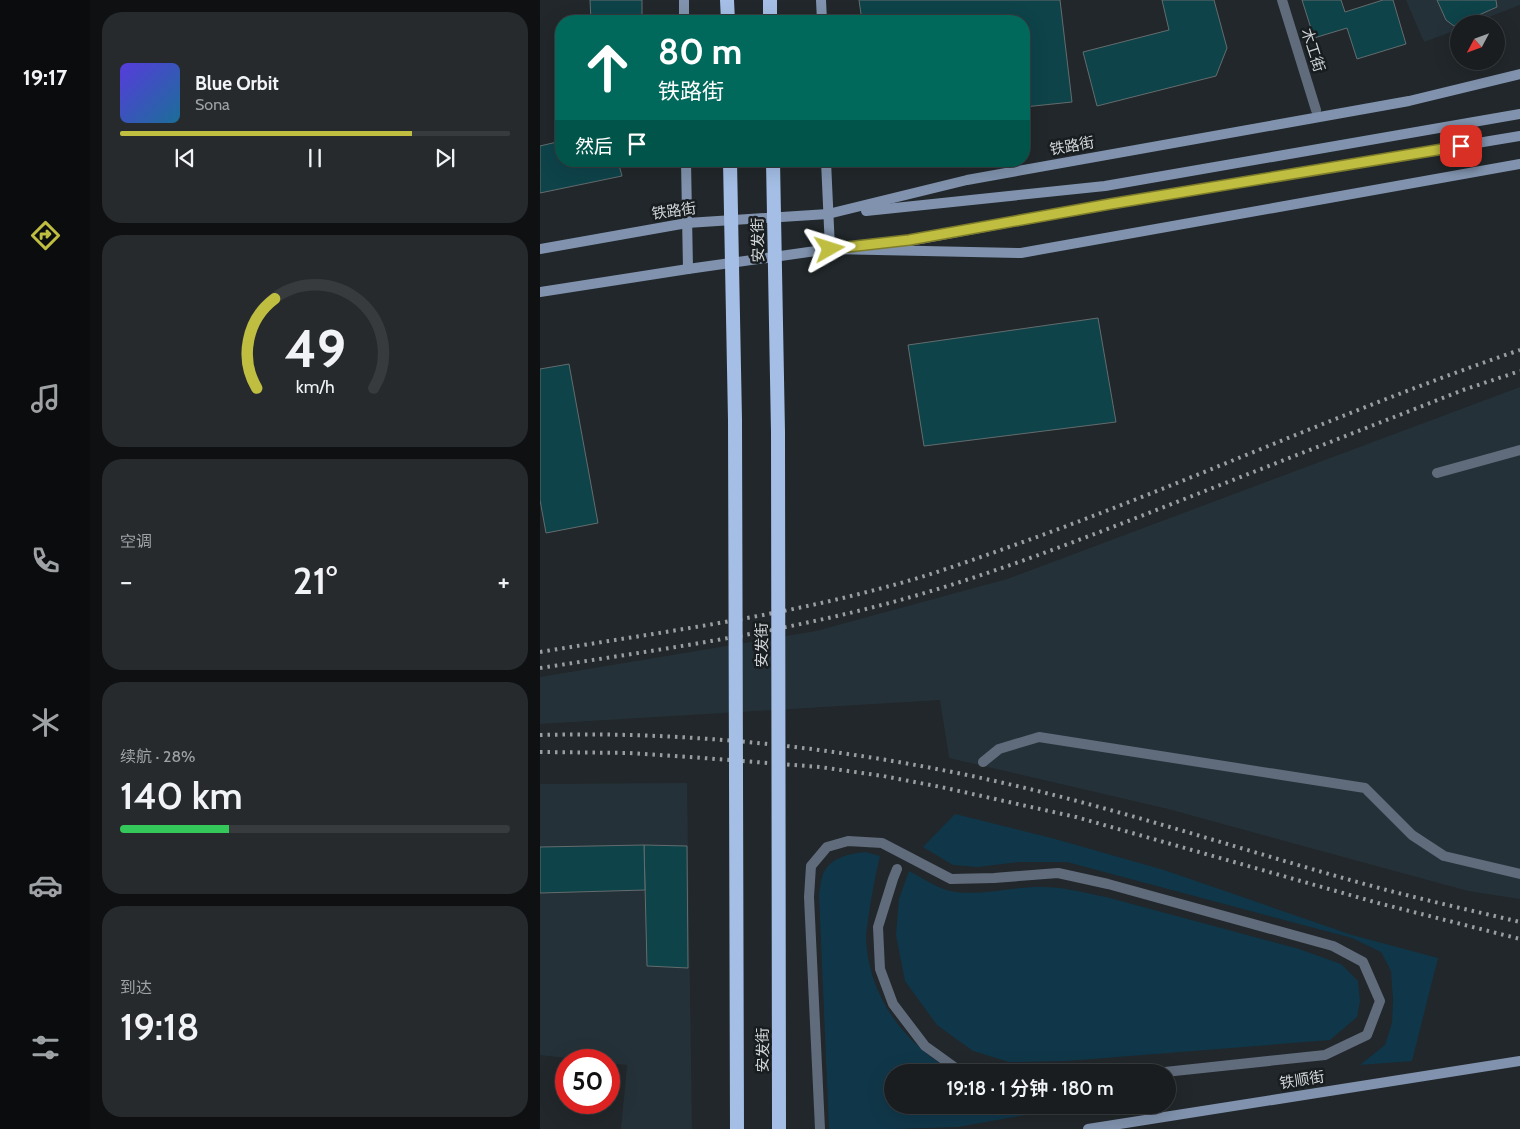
<!DOCTYPE html>
<html lang="zh">
<meta charset="utf-8">
<style>
:root{--surface:#191d20;--page:#262a2d;--text:#f1f3f6;--muted:#9fa2a5;--line:#373b3e;--accent:#c0be40}
body{margin:0;font-family:Cabin,"Noto Sans SC",sans-serif;background:var(--page);color:var(--text);height:100vh;display:flex;flex-direction:column;font-size:19px;white-space:nowrap}
*{box-sizing:border-box;margin:0}
p{font-size:16px;color:var(--muted)}
.icon{flex:none;width:28px;height:28px;fill:none;stroke:currentColor;stroke-width:2;stroke-linecap:round;stroke-linejoin:round}
.map{position:relative;flex:1;overflow:hidden}
.panel{display:flex;flex-direction:column;gap:12px;padding:12px;background:#0e1012;width:450px}
.panel>*{flex:none}
.hud{position:absolute;left:15px;top:15px;width:475px;height:152px;border-radius:20px;box-shadow:0 5px 20px #0002,0 0 0 1px var(--line);background:#00695c;color:#fff;overflow:hidden}
.needle{width:32px;rotate:229deg}
.controls{position:absolute;left:910px;top:15px;display:grid;gap:10px}
.controls a{display:grid;place-items:center;width:55px;height:55px;border-radius:50%;background:var(--surface);box-shadow:0 5px 20px #0002,0 0 0 1px var(--line);font-size:25px}
.speed{position:absolute;left:15px;top:1049px;display:flex;gap:10px;font-size:25px;font-weight:700;text-align:center}
.speed>*{display:grid;place-content:center;width:65px;height:65px;border-radius:50%;background:var(--surface);box-shadow:0 5px 20px #0002,0 0 0 1px var(--line);line-height:1}
.speed .limit{border:8px solid #d22;background:#fff;color:#111}
.pin{position:absolute;display:grid;place-items:center;width:42px;height:42px;color:#fff;margin:-21px;border-radius:10px;box-shadow:0 2px 8px #0006}
.me{position:absolute;width:55px;margin:-28px;rotate:84deg;stroke-linejoin:round;filter:drop-shadow(0 0 4px #0008)}
.turn{display:flex;align-items:center;gap:18px;height:105px;padding:0 20px;font-size:22px}
.turn .icon{width:65px;height:65px;stroke-width:2.5}
.turn b{display:block;font-size:35px;line-height:42px}
.then{display:flex;align-items:center;height:48px;padding:0 20px;background:#0003;gap:10px;font-size:19px}
.big{font-size:38px;font-weight:600;line-height:1.1}
.panel .card{flex:1;display:flex;flex-direction:column;justify-content:center;gap:8px;min-width:0;padding:0 18px;border-radius:20px;background:var(--page)}
.panel .dial{align-items:center;gap:0}
.dial svg{height:130px;overflow:visible;fill:none;stroke:var(--line);stroke-width:7;stroke-linecap:round;text-anchor:middle}
.dial text{fill:var(--text);stroke:none}
.song{display:flex;align-items:center;gap:15px}
.cover{width:60px;height:60px;border-radius:8px;background:linear-gradient(135deg,hsl(250 70% 55%),hsl(200 70% 35%))}
.played{height:5px;border-radius:2px;background:linear-gradient(90deg,var(--accent) 75%,var(--line) 75%)}
.keys{display:flex;justify-content:space-around;direction:ltr}
.heat{display:flex;justify-content:space-between;align-items:center;font-size:28px;direction:ltr}
.charge{height:8px;border-radius:4px;background:linear-gradient(90deg,#34c759 28%,var(--line) 0)}
.trip{position:absolute;left:344px;top:1064px;width:292px;height:50px;border-radius:25px;background:var(--surface);box-shadow:0 5px 20px #0002,0 0 0 1px var(--line);font-weight:600;line-height:50px;text-align:center}
main{display:flex;flex:1;min-height:0}
.menu{display:flex;flex-direction:column;width:90px;justify-content:space-around;align-items:center;background:#0a0c0d;color:var(--muted)}
.menu .icon{width:35px;height:35px}
.menu .on{color:var(--accent)}
.menu b{font-size:22px;color:var(--text)}
.map>svg:first-child{display:block}
.built{fill:#253138}
.green{fill:#103749}
.building{fill:#0e434a;stroke:#646c6d}
.lines{fill:none;stroke-linecap:round;stroke-linejoin:round}
.service{stroke:#606b7c;stroke-width:10}
.tertiary{stroke:#606b7c;stroke-width:10}
.secondary{stroke:#8092ad;stroke-width:10}
.trunk{stroke:#a4bee5;stroke-width:14}
.rail{stroke:#9b9ea1;stroke-width:4;stroke-dasharray:2.5 5;stroke-linecap:butt}
.trunk-bridge{stroke:#a4bee5;stroke-width:14}
.route-casing{stroke:#7d7c2a;stroke-width:12}
.route{stroke:#c0be40;stroke-width:9}
.labels{text-anchor:middle;stroke-width:5;stroke-linejoin:round;paint-order:stroke}
.street-label{font-size:15px;fill:#d3d6d9;stroke:#181d20}
</style>
<main>
<nav class="menu">
<b>19:17</b>
<svg class="icon on" aria-label="directions" viewBox="0 0 24 24"><path d="M12 3l9 9-9 9-9-9zM9 14v-3h6M13 9l2 2-2 2"/></svg>
<svg class="icon" aria-label="music" viewBox="0 0 24 24"><path d="M9 18V5l10-2v13"/><circle cx="6" cy="18" r="3"/><circle cx="16" cy="16" r="3"/></svg>
<svg class="icon" aria-label="phone" viewBox="0 0 24 24"><path d="M5 4h4l2 5-3 2q2 4 5 5l2-3 5 2v4C11 20 4 13 5 4z"/></svg>
<svg class="icon" aria-label="climate" viewBox="0 0 24 24"><path d="M12 3v18M4 7l16 10M4 17L20 7"/></svg>
<svg class="icon" aria-label="car" viewBox="0 0 24 24"><path d="M5 17H2v-5l4-1 3-4h7l3 4 3 1v5h-3M9 17h6M6 11h13"/><circle cx="7" cy="17" r="2"/><circle cx="17" cy="17" r="2"/></svg>
<svg class="icon" aria-label="filters" viewBox="0 0 24 24"><path d="M4 7h16M4 17h16"/><circle cx="9" cy="7" r="2"/><circle cx="15" cy="17" r="2"/></svg>
</nav>
<section class="panel">
<div class="card">
<div class="song"><i class="cover"></i><div><b>Blue Orbit</b><p>Sona</p></div></div>
<div class="played"></div>
<div class="keys"><svg class="icon" aria-label="previous" viewBox="0 0 24 24"><path d="M18 5L8 12l10 7zM5 5v14"/></svg><svg class="icon" aria-label="pause" viewBox="0 0 24 24"><path d="M8 5v14M16 5v14"/></svg><svg class="icon" aria-label="next" viewBox="0 0 24 24"><path d="M6 5l10 7-10 7zM19 5v14"/></svg></div>
</div>
<div class="card dial"><svg viewBox="0 0 100 80">
<path d="M14 69A42 42 0 1 1 86 69"/>
<path d="M14 69A42 42 0 0 1 25 14" stroke="#c0be40"/>
<text x="50" y="56" font-size="32" font-weight="700">49</text>
<text x="50" y="72" font-size="11">km/h</text>
</svg></div>
<div class="card"><p>空调</p>
<div class="heat"><a>−</a><b class="big">21°</b><a>+</a></div>
</div>
<div class="card"><p>续航 · 28%</p><b class="big">140 km</b><div class="charge"></div></div>
<div class="card"><p>到达</p><b class="big">19:18</b></div>
</section>
<div class="map">
<svg width="980" height="1129" viewBox="0 0 980 1129">
<rect width="100%" height="100%" fill="#21272a"/>
<g class="built">
<polygon points="866,0 980,0 980,5 931,24 919,24 919,29 884,42"/>
<polygon points="980,387 980,899 928,891 628,809 409,758 400,700 0,724 0,677 276,631 467,579"/>
<polygon points="147,783 152,1129 81,1129 87,1065 69,1063 69,1060 43,1060 0,1055 0,784"/>
</g>
<g class="green">
<polygon points="415,814 515,839 624,870 812,935 898,958 872,1061 820,1065 845,1045 852,1023 853,999 851,971 841,952 812,938 527,862 479,862 438,867 413,865 383,847"/>
<path d="M 325,852 L 340,856 C 335,877 331,898 328,920 C 327,926 326,932 326,938 C 328,996 365,1045 414,1072 L 352,1072 L 352,1105 L 540,1105 L 418,1127 L 355,1129 L 289,1129 L 279,894 C 280,888 281,880 283,874 C 291,857 309,854 325,852 Z"/>
<path d="M 369,871 C 381,877 397,888 410,891 C 439,897 473,886 502,887 C 524,887 545,893 566,897 L 759,949 L 801,964 L 818,981 L 820,1001 L 817,1017 L 790,1040 L 527,1061 L 469,1062 L 433,1051 L 397,1025 L 365,981 L 356,935 L 359,899 Z"/>
</g>
<g class="building">
<polygon points="50,0 102,0 102,21 51,21"/>
<polygon points="319,0 520,0 532,102 484,107 484,21 322,21"/>
<polygon points="622,0 674,0 687,48 676,76 557,106 543,52 629,30"/>
<polygon points="762,0 801,0 805,12 843,0 853,0 866,44 817,59 807,28 774,38"/>
<polygon points="897,0 956,0 957,7 914,26 906,20"/>
<polygon points="21,141 21,161 78,161 82,176 0,193 0,146"/>
<polygon points="558,318 576,422 384,446 368,345"/>
<polygon points="29,364 58,523 6,533 0,500 0,369"/>
<polygon points="104,845 147,846 148,968 107,966"/>
<polygon points="104,845 105,890 0,893 0,847"/>
</g>
<g class="lines">
<g class="service">
<polyline points="897,473 980,450"/>
<polyline points="443,762 459,749 499,737 825,788 872,835 904,856 980,874"/>
<polyline points="357,869 353,879 338,927 340,969 353,1004 385,1046 417,1069 429,1072"/>
<polyline points="280,1129 269,897 271,866 287,847 308,841 342,843 411,879 454,878 518,873 568,884 793,946 823,962 840,1001 827,1035 785,1055 625,1072"/>
</g>
<polyline class="tertiary" points="742,0 776,110"/>
<g class="secondary">
<polyline points="144,0 144,21"/>
<polyline points="281,0 282,21"/>
<polyline points="146,161 148,269"/>
<polyline points="286,161 290,249 296,248"/>
<polyline points="326,211 565,186 980,114"/>
<polyline points="333,245 369,241 570,204 980,136"/>
<polyline points="0,249 147,223 288,214 427,180 869,101 980,74"/>
<polyline points="0,292 148,269 290,249 481,253 980,164"/>
<polyline points="548,1129 980,1061"/>
</g>
<g class="trunk">
<polyline points="187,0 188,21"/>
<polyline points="230,0 230,21"/>
</g>
<g class="rail">
<path d="M 0,652 C 115,633 232,618 346,587 C 392,575 438,558 483,542 C 650,482 812,407 980,350"/>
<path d="M 0,668 C 118,650 238,633 353,602 C 452,575 547,537 642,500 C 736,463 829,427 923,390 L 980,371"/>
<path d="M 0,735 C 152,731 306,748 455,781 C 586,810 713,854 843,889 C 888,901 934,911 980,922"/>
<polyline points="0,752 89,753 150,757 280,767 343,776 401,787 536,817 838,903 980,939"/>
</g>
<g class="trunk-bridge">
<polyline points="190,161 195,420 197,1129"/>
<polyline points="233,161 238,432 239,1129"/>
</g>
</g>
<g class="lines">
<g class="route-casing">
<polyline id="route" points="290,249 369,240 570,204 921,146"/>
</g>
<use href="#route" class="route"/>
</g>
<g class="labels">
<g class="street-label">
<text transform="translate(773 50) rotate(72)" y="5">木工街</text>
<text transform="translate(532 146) rotate(-10)" y="5">铁路街</text>
<text transform="translate(134 211) rotate(-8)" y="5">铁路街</text>
<text transform="translate(218 240) rotate(-91)" y="5">安发街</text>
<text transform="translate(222 645) rotate(-90)" y="5">安发街</text>
<text transform="translate(223 1050) rotate(-90)" y="5">安发街</text>
<text transform="translate(762 1080) rotate(-9)" y="5">铁顺街</text>
</g>
</g>
</svg>
<div class="controls">
<a><svg class="needle" viewBox="-14 -14 28 28"><path d="M0-13l5 13h-10z" fill="#e53935"/><path d="M0 13l5-13h-10z" fill="#9fa2a5"/></svg></a>
</div>
<div class="speed"><div class="limit">50</div></div>
<div class="pin" style="left:921px;top:146px;background:#d93025"><svg class="icon" aria-label="arrive" viewBox="0 0 24 24"><path d="M6 21V4h12l-3 4 3 4H6"/></svg></div>
<svg class="me" style="left:290px;top:249px" viewBox="-20 -20 40 40"><path d="M0-17L14 15 0 8-14 15z" fill="#c0be40" stroke="#fff" stroke-width="4"/></svg>
<div class="trip">19:18 · 1 分钟 · 180 m</div>
<div class="hud">
<div class="turn"><svg class="icon" aria-label="ahead" viewBox="0 0 24 24"><path d="M12 20V5M6 11l6-6 6 6"/></svg><div><b>80 m</b>铁路街</div></div>
<div class="then">然后<svg class="icon" aria-label="arrive" viewBox="0 0 24 24"><path d="M6 21V4h12l-3 4 3 4H6"/></svg></div>
</div>
</div>
</main>
